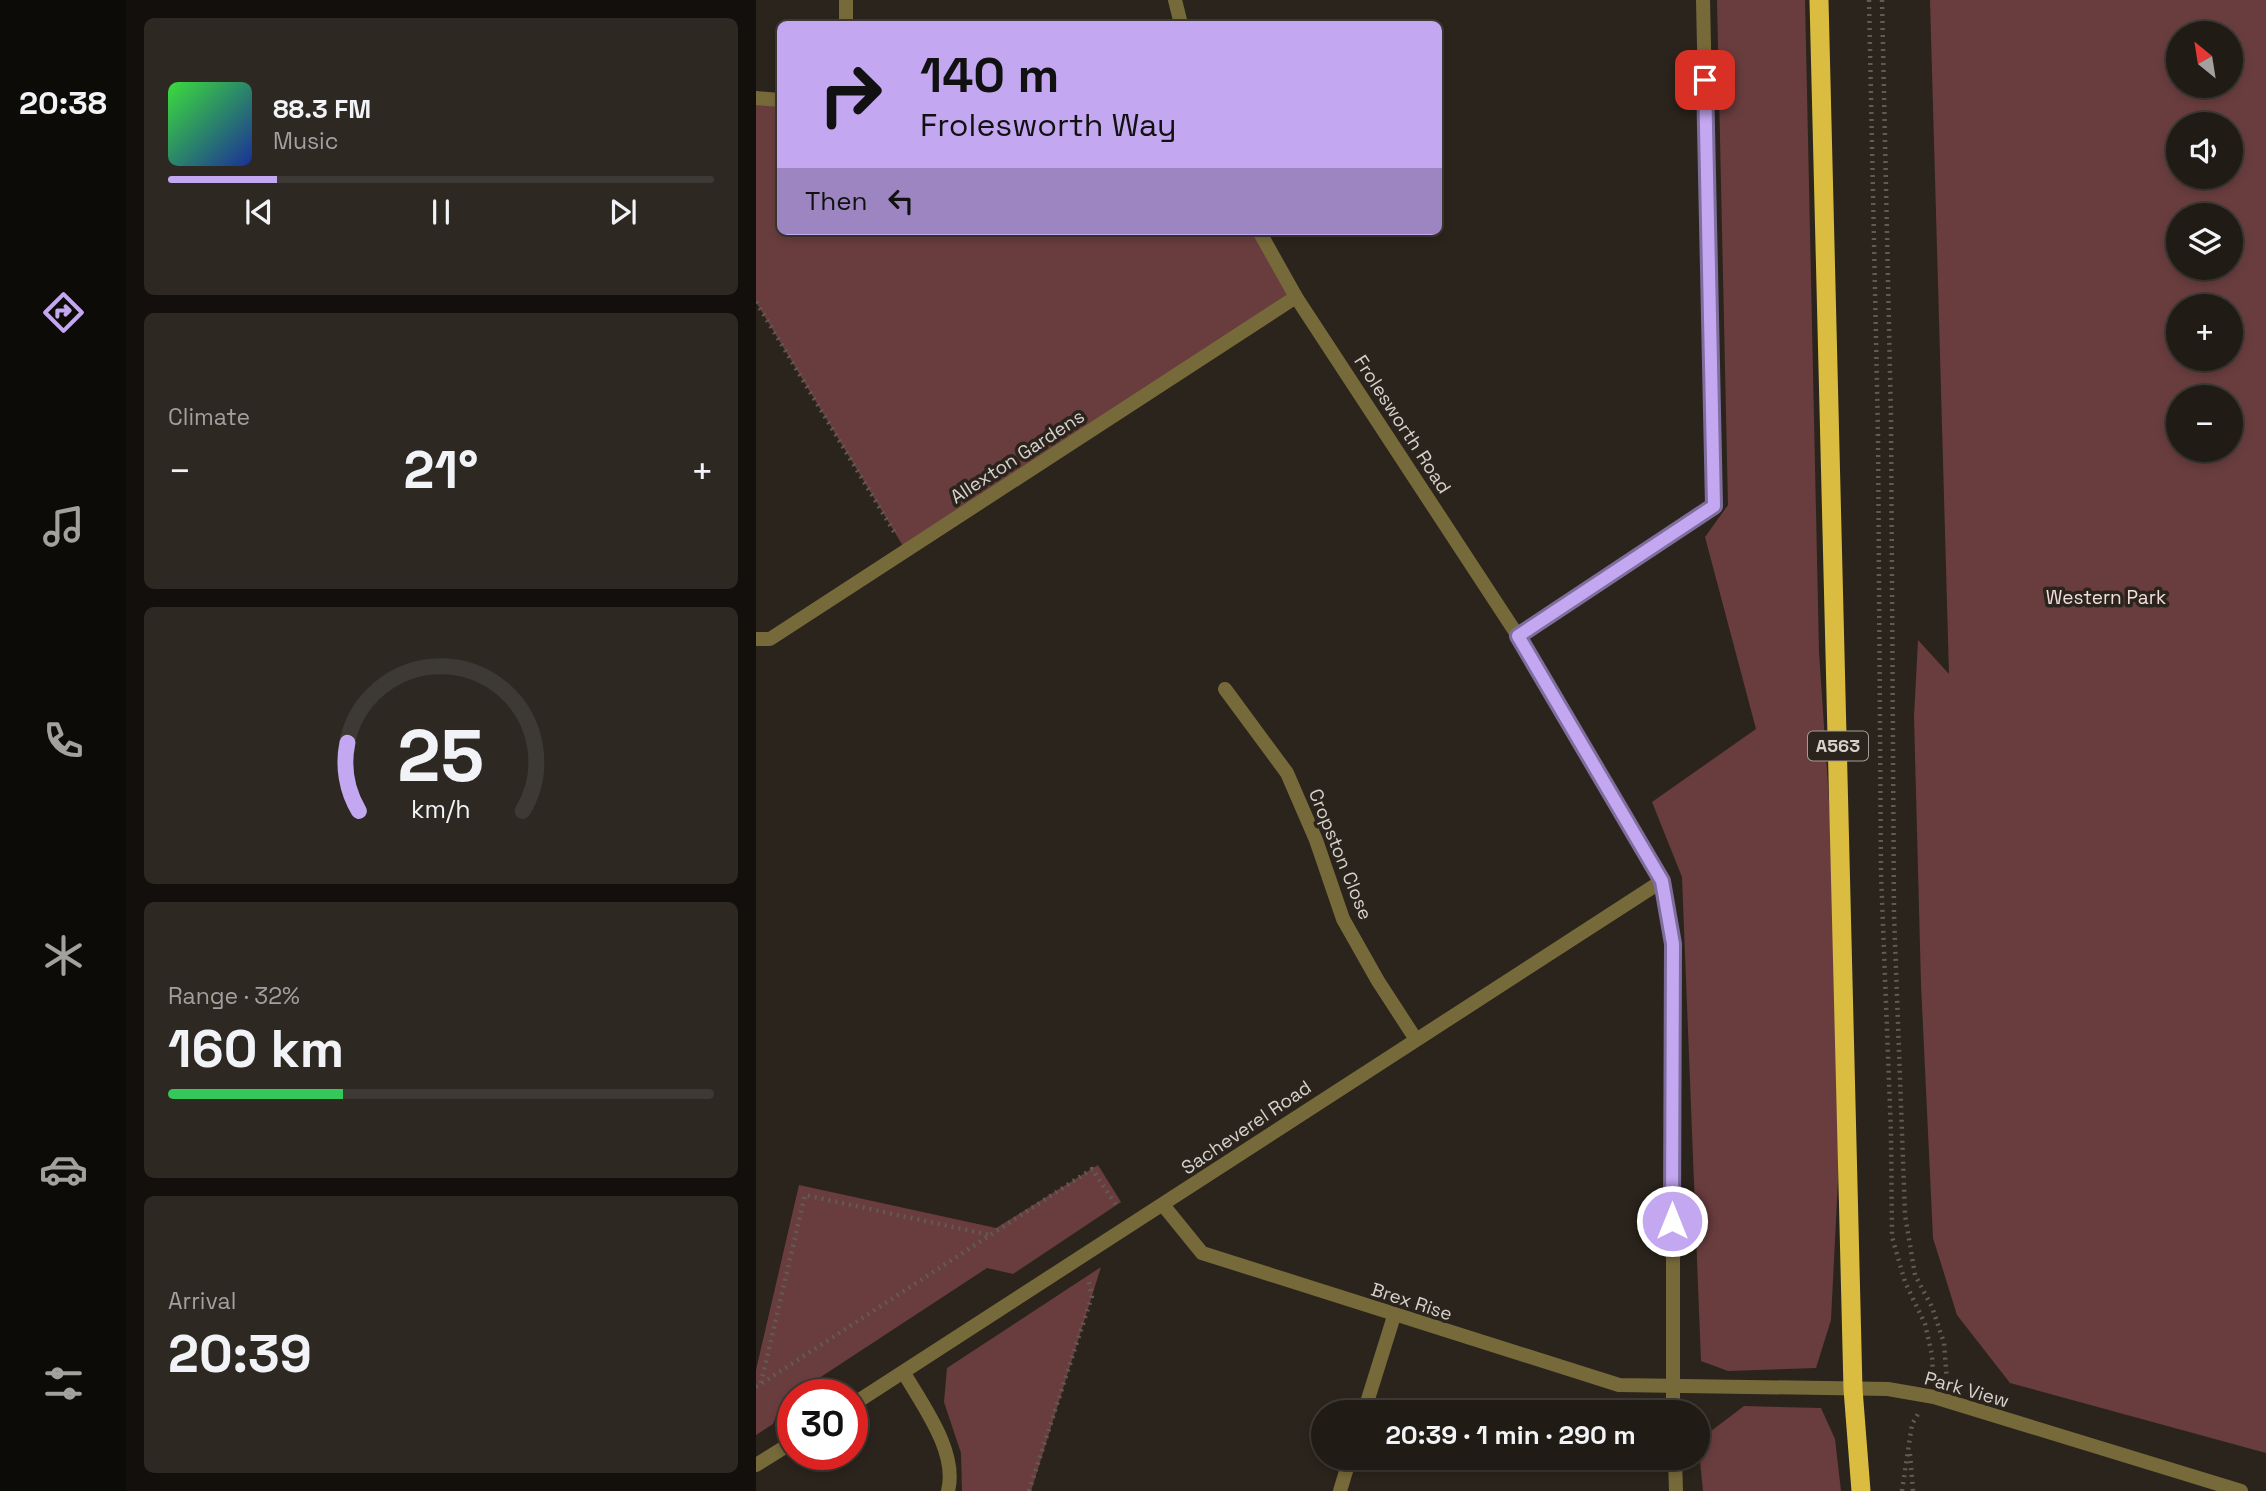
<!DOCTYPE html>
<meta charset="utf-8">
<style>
:root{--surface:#201b15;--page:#2d2822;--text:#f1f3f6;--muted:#a2a1a0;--line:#3d3934;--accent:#c4a7f1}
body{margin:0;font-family:"Space Grotesk",sans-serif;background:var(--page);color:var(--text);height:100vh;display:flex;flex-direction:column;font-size:26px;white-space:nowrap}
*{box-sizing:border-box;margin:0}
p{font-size:23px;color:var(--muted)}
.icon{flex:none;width:38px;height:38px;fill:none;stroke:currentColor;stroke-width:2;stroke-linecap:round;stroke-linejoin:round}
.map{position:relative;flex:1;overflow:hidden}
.panel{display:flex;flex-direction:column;gap:18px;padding:18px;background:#120f0c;width:630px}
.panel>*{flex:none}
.hud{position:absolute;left:21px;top:21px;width:665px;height:214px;border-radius:10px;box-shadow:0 4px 10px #0003,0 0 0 2px var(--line);background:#c4a7f1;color:#111;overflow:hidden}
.needle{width:46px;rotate:330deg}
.controls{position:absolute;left:1410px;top:21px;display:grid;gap:14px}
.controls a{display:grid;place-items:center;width:77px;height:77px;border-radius:50%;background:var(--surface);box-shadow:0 4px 10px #0003,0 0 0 2px var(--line);font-size:35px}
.speed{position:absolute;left:21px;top:1379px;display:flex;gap:14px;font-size:35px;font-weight:700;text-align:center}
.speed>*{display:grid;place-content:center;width:91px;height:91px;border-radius:50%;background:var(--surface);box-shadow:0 4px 10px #0003,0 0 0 2px var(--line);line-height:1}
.speed .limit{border:10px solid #d22;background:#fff;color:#111}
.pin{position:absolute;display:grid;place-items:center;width:60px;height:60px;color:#fff;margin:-30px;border-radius:14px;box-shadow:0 4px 10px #0006}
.me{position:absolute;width:77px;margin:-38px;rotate:0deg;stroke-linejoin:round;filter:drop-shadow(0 0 5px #0008)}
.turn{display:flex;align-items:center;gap:24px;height:147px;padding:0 28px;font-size:32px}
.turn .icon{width:91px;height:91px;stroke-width:2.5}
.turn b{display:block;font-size:49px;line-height:60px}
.then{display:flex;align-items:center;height:66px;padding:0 28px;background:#0003;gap:14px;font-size:26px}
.big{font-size:52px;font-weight:700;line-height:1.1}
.panel .tile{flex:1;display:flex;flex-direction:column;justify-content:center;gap:10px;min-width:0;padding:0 24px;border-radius:10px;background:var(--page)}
.panel .dial{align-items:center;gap:0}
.dial svg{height:182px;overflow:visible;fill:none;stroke:var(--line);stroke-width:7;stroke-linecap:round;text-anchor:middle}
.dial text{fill:var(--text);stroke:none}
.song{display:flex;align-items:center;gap:21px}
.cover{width:84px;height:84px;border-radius:10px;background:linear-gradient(135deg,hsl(120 70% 55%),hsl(230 70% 35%))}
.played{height:7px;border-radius:4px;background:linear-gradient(90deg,var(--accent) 20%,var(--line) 20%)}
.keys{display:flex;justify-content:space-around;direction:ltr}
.heat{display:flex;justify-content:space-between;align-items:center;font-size:38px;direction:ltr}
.charge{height:10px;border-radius:5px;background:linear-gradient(90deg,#34c759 32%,var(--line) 0)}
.trip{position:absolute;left:555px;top:1400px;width:399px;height:70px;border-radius:35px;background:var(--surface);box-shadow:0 4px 10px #0003,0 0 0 2px var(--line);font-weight:700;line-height:70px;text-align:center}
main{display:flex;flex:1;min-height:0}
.tabs{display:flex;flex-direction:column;width:126px;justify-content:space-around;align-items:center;background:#0d0b08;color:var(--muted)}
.tabs .icon{width:49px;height:49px}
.tabs .current{color:var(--accent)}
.tabs b{font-size:32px;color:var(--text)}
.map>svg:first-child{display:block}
.green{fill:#693d3e;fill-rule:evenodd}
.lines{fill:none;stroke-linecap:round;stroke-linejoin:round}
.path{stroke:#615b54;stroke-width:4.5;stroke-dasharray:2 5;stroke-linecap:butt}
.minor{stroke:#776a3a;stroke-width:14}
.trunk{stroke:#dabc41;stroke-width:19}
.route-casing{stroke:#7f6d9d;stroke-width:18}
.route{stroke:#c4a7f1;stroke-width:12}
.labels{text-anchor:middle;stroke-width:7;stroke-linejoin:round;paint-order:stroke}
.shield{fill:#2b241c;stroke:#a39d97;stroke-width:2}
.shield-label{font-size:18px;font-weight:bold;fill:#d6d1cc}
.street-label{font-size:19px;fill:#d6d1cc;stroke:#2b241c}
.park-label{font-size:19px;fill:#f3dddd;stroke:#2b241c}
</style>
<main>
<nav class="tabs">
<b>20:38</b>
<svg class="icon current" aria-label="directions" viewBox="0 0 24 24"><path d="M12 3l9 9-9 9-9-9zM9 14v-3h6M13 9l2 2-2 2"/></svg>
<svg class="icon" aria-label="music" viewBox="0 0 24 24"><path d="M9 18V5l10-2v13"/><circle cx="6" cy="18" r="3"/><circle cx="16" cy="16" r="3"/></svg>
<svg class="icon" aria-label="phone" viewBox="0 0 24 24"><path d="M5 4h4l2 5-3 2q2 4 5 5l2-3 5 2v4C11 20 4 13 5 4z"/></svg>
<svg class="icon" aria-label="climate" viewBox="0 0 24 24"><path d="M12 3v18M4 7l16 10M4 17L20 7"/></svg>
<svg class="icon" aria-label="car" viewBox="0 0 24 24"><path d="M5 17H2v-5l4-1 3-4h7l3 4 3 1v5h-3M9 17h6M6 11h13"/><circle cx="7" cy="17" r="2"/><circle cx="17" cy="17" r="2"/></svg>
<svg class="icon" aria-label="filters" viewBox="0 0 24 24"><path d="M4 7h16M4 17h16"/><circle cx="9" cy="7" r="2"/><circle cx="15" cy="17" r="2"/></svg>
</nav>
<section class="panel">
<div class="tile">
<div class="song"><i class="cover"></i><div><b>88.3 FM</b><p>Music</p></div></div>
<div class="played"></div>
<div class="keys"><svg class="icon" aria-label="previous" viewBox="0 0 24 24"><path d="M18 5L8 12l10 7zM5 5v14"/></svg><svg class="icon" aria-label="pause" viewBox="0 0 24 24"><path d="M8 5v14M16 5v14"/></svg><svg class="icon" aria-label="next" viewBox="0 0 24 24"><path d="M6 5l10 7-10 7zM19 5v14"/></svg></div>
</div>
<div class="tile"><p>Climate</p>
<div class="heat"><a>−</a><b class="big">21°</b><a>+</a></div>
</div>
<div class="tile dial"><svg viewBox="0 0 100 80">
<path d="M14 69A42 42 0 1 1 86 69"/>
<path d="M14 69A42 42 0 0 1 9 39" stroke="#c4a7f1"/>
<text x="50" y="56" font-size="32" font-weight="700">25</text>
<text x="50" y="72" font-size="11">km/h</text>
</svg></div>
<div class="tile"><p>Range · 32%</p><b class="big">160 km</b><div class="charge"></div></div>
<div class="tile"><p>Arrival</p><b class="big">20:39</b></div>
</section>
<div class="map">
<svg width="1510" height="1491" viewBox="0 0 1510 1491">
<rect width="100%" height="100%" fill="#2b241c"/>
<g class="green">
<polygon points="961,0 1049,0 1063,652 1089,1039 1075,1320 1060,1368 972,1371 945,1361 926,877 896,802 1000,729 949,537 972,505"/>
<path d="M 1174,0 L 1510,0 L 1510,1453 L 1254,1383 L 1201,1315 L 1177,1238 L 1165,984 L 1158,717 L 1162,640 L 1193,674 ZM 1475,33 L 1475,86 L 1423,86 L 1423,33 ZM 1475,124 L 1475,177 L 1423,177 L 1423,124 ZM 1475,215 L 1475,268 L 1423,268 L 1423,215 ZM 1423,306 L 1475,306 L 1475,359 L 1423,359 ZM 1475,397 L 1475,450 L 1423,450 L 1423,397 Z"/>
<polygon points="0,98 24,100 24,231 503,231 540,297 150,551 0,302"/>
<polygon points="342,1165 365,1202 257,1274 231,1268 25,1403 17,1424 0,1435 0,1370 43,1185 240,1228"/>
<polygon points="345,1267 275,1491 206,1491 205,1453 188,1402 191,1368"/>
<polygon points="988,1406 1065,1408 1079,1439 1085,1491 947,1491 942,1441"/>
</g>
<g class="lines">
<g class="path">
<polyline points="1113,0 1122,434 1125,873 1135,1133 1136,1237 1149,1282 1169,1324 1176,1355 1177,1377"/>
<polyline points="1126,0 1135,419 1138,914 1149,1215 1159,1275 1176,1307 1188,1343 1191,1381"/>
<polyline points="0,302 140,535"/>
<polyline points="5,1383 49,1195 234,1235"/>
<polyline points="0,1387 336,1169 362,1208"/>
<polyline points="1154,1454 1157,1491"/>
<polyline points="273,1491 336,1296 332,1278"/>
<polyline points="1146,1491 1156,1424 1162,1414"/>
</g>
<g class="minor">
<polyline points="90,0 90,24"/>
<polyline points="419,0 425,24"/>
<polyline points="0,98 24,100"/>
<polyline points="503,231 540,297 762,636 906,881 917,944 917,1412"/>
<polyline points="762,636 958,506 947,0"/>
<polyline points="0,639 14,639 540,297"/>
<polyline points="469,689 531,773 560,840 587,919 622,981 659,1038"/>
<polyline points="407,1205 446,1253 863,1385 1132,1389 1178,1397 1485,1491"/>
<path d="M 148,1373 C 167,1406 202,1452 192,1491"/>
<polyline points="96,1405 906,881"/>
<polyline points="608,1412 638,1316"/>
<polyline points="919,1458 920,1491"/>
<polyline points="0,1465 37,1442"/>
<polyline points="584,1491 594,1458"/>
</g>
<polyline class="trunk" points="1063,0 1097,1389 1105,1491"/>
</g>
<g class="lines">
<g class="route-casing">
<polyline id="route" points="916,1221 917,944 906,881 762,636 958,506 949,80"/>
</g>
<use href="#route" class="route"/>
</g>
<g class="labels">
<rect class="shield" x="1052" y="731.5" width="60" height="29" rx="5"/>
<g class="shield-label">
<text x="1082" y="752">A563</text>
</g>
<g class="street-label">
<text transform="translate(647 424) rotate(57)" y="7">Frolesworth Road</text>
<text transform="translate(261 456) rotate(-33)" y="7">Allexton Gardens</text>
<text transform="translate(585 854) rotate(68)" y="7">Cropston Close</text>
<text transform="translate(490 1127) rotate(-34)" y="7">Sacheverel Road</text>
<text transform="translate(656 1301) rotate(18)" y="7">Brex Rise</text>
<text transform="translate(1211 1389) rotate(16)" y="7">Park View</text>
</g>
<g class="park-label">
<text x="1350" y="604">Western Park</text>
</g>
</g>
</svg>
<div class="controls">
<a><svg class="needle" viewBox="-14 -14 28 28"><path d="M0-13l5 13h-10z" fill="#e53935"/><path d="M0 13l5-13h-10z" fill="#a2a1a0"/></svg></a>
<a><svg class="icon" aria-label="sound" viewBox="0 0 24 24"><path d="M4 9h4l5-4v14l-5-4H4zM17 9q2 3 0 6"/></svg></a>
<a><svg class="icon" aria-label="layers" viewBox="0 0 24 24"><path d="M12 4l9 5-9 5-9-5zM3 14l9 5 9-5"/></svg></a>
<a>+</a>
<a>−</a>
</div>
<div class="speed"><div class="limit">30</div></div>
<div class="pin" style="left:949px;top:80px;background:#d93025"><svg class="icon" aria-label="arrive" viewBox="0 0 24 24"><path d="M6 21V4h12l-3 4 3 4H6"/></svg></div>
<svg class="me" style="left:916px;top:1221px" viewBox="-20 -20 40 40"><circle r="17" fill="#c4a7f1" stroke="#fff" stroke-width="3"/><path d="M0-11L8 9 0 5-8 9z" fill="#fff"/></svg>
<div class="trip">20:39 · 1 min · 290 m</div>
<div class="hud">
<div class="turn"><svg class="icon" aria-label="right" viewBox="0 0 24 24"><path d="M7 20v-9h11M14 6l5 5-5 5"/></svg><div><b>140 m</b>Frolesworth Way</div></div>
<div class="then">Then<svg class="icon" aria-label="left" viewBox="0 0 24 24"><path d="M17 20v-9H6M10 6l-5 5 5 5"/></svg></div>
</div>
</div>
</main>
